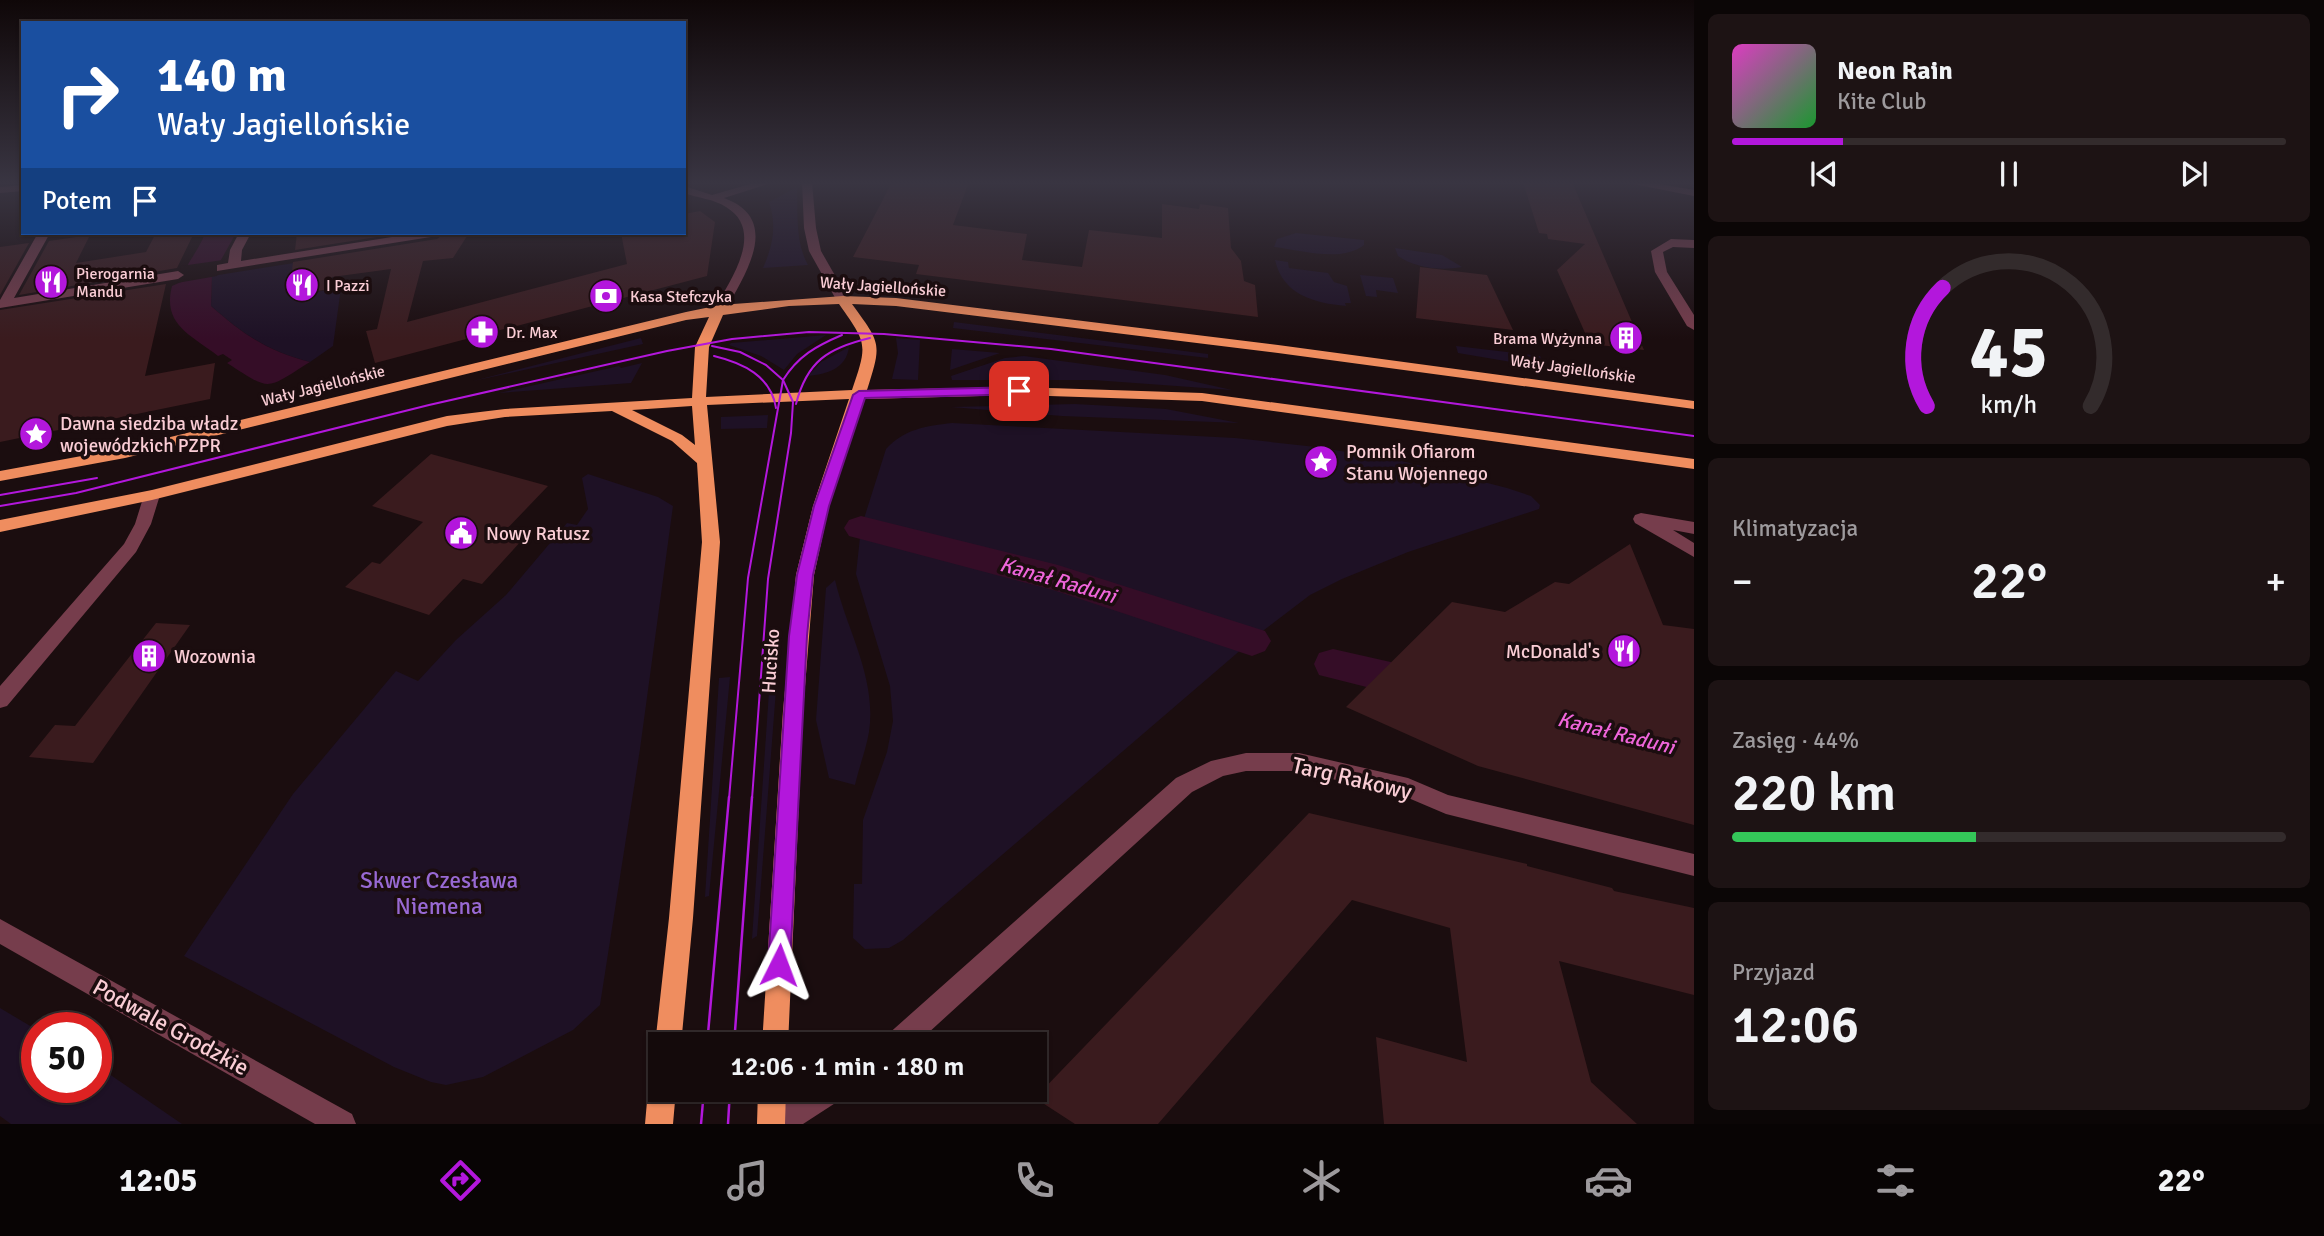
<!DOCTYPE html>
<html lang="pl">
<meta charset="utf-8">
<style>
:root{--surface:#140a0b;--page:#1d1314;--text:#f1f3f6;--muted:#9d9a9d;--line:#332b2c;--accent:#b317dc}
body{margin:0;font-family:Signika,sans-serif;background:var(--page);color:var(--text);height:100vh;display:flex;flex-direction:column;font-size:26px;white-space:nowrap}
*{box-sizing:border-box;margin:0}
p{font-size:23px;color:var(--muted)}
.icon{flex:none;width:38px;height:38px;fill:none;stroke:currentColor;stroke-width:2;stroke-linecap:round;stroke-linejoin:round}
.map{position:relative;flex:1;overflow:hidden}
.side{display:flex;flex-direction:column;gap:14px;padding:14px;background:#0b0606;width:630px}
.side>*{flex:none}
.guide{position:absolute;left:21px;top:21px;width:665px;height:214px;border-radius:0px;box-shadow:0 2px 5px #0004,0 0 0 2px var(--line);background:#1a4fa0;color:#fff;overflow:hidden}
.speed{position:absolute;left:21px;top:1012px;display:flex;gap:14px;font-size:35px;font-weight:700;text-align:center}
.speed>*{display:grid;place-content:center;width:91px;height:91px;border-radius:50%;background:var(--surface);box-shadow:0 2px 5px #0004,0 0 0 2px var(--line);line-height:1}
.speed .limit{border:10px solid #d22;background:#fff;color:#111}
.pin{position:absolute;display:grid;place-items:center;width:60px;height:60px;color:#fff;margin:-30px;border-radius:14px;box-shadow:0 4px 10px #0006}
.me{position:absolute;width:77px;margin:-38px;rotate:3deg;stroke-linejoin:round;filter:drop-shadow(0 0 5px #0008)}
.turn{display:flex;align-items:center;gap:24px;height:147px;padding:0 21px;font-size:32px}
.turn .icon{width:91px;height:91px;stroke-width:2.5}
.turn b{display:block;font-size:49px;line-height:60px}
.then{display:flex;align-items:center;height:66px;padding:0 21px;background:#0003;gap:14px;font-size:26px}
.big{font-size:52px;font-weight:600;line-height:1.1}
.side .widget{flex:1;display:flex;flex-direction:column;justify-content:center;gap:10px;min-width:0;padding:0 24px;border-radius:10px;background:var(--page)}
.side .dial{align-items:center;gap:0}
.dial svg{height:182px;overflow:visible;fill:none;stroke:var(--line);stroke-width:7;stroke-linecap:round;text-anchor:middle}
.dial text{fill:var(--text);stroke:none}
.song{display:flex;align-items:center;gap:21px}
.cover{width:84px;height:84px;border-radius:10px;background:linear-gradient(135deg,hsl(310 70% 55%),hsl(130 70% 35%))}
.played{height:7px;border-radius:4px;background:linear-gradient(90deg,var(--accent) 20%,var(--line) 20%)}
.keys{display:flex;justify-content:space-around;direction:ltr}
.heat{display:flex;justify-content:space-between;align-items:center;font-size:38px;direction:ltr}
.charge{height:10px;border-radius:5px;background:linear-gradient(90deg,#34c759 44%,var(--line) 0)}
.trip{position:absolute;left:648px;top:1032px;width:399px;height:70px;border-radius:0px;background:var(--surface);box-shadow:0 2px 5px #0004,0 0 0 2px var(--line);font-weight:600;line-height:70px;text-align:center}
.tabs{display:flex;height:112px;justify-content:space-around;align-items:center;background:#080404;color:var(--muted)}
.tabs .icon{width:49px;height:49px}
.tabs .selected{color:var(--accent)}
.tabs b{font-size:32px;color:var(--text)}
main{display:flex;flex:1;min-height:0}
.map>svg:first-child{display:block}
.green{fill:#1e1125}
.water{fill:#350d27}
.pier{fill:#1b0d0f}
.lines{fill:none;stroke-linecap:round;stroke-linejoin:round}
.canal{fill:#350d27;fill-rule:evenodd}
.building{fill:#3a1b1e}
.minor{fill:#763d4c;fill-rule:evenodd}
.major{fill:#ef8d5f;fill-rule:evenodd}
.tram-far1{stroke:#b317dc;stroke-width:2}
.tram{stroke:#b317dc;stroke-width:2.5}
.route{fill:#b317dc;stroke:#740f8f;stroke-width:2}
.labels{text-anchor:middle;stroke-width:7;stroke-linejoin:round;paint-order:stroke}
.far-poi-label{font-size:16px;fill:#facdd5;stroke:#1b0d0f;text-anchor:start}
.far-street-label{font-size:16px;fill:#facdd5;stroke:#1b0d0f}
.poi-label{font-size:19px;fill:#facdd5;stroke:#1b0d0f;text-anchor:start}
.street-label{font-size:19px;fill:#facdd5;stroke:#1b0d0f}
.water-label{font-size:21px;font-style:italic;fill:#ef65da;stroke:#1b0d0f}
.near-street-label{font-size:23px;fill:#facdd5;stroke:#1b0d0f}
.near-park-label{font-size:23px;fill:#9869d3;stroke:#1b0d0f}
</style>
<main>
<div class="map">
<svg width="1694" height="1124" viewBox="0 0 1694 1124">
<rect width="100%" height="100%" fill="#1b0d0f"/>
<g class="green">
<path d="M 797,187 C 798,213 795,242 808,265 L 763,268 C 773,245 777,226 769,202 Z"/>
<path d="M 1296,233 L 1364,240 L 1364,245 C 1341,263 1301,250 1274,247 L 1277,239 Z"/>
<path d="M 1395,248 L 1442,255 L 1462,267 C 1441,271 1415,268 1398,256 Z"/>
<path d="M 1275,260 L 1288,262 L 1289,268 L 1328,273 L 1334,282 L 1347,286 L 1351,303 L 1345,303 L 1346,306 C 1314,303 1283,295 1275,260 Z"/>
<path d="M 294,263 L 289,296 L 341,288 L 333,346 L 310,362 C 267,351 244,335 211,306 L 212,276 Z"/>
<polygon points="1360,275 1393,278 1398,293 1376,290 1377,297 1366,296"/>
<polygon points="954,322 1208,354 1208,358 953,328"/>
<polygon points="826,335 797,354 784,370 761,356 729,345 731,343"/>
<polygon points="641,338 643,344 473,381"/>
<polygon points="896,338 920,340 918,380 892,379 898,353"/>
<polygon points="1456,346 1540,356 1546,368 1458,353"/>
<path d="M 849,347 C 846,369 827,374 808,376 L 821,362 Z"/>
<polygon points="952,349 1000,353 950,370"/>
<polygon points="1024,356 1165,375 1232,390 1093,380 952,380 951,376 1005,358"/>
<polygon points="642,363 631,383 499,393 619,366 621,368"/>
<polygon points="1075,404 1166,409 1239,423 1062,416 951,407"/>
<polygon points="768,415 767,428 721,429 721,417"/>
<path d="M 952,423 L 1235,438 L 1316,447 L 1402,461 L 1507,488 L 1531,496 L 1540,505 L 1539,509 L 1408,552 L 1342,579 L 1310,595 L 1264,630 L 903,940 L 889,948 L 865,949 L 853,938 L 854,884 L 862,884 L 863,820 L 887,752 L 893,721 L 890,686 L 856,574 L 861,528 L 886,449 C 904,429 926,426 952,423 Z"/>
<polygon points="588,474 658,497 673,506 640,749 600,1005 573,1030 483,1077 446,1085 431,1082 394,1067 184,956 293,794 396,671 418,681 456,640 506,595 567,523 577,525 588,509 582,478"/>
<path d="M 835,580 C 847,631 877,678 869,732 C 866,750 859,767 855,785 L 829,778 L 816,720 L 826,588 Z"/>
<polygon points="730,677 709,896 705,897 719,678"/>
<polygon points="770,677 777,677 757,936 752,939"/>
<polygon points="0,1008 37,1030 37,1087 96,1087 96,1065 182,1124 11,1124 0,1116"/>
</g>
<path class="water" d="M 205,233 L 236,233 L 212,276 L 211,306 C 244,335 267,351 310,362 C 265,390 272,392 227,363 L 232,360 L 223,354 L 218,356 C 191,335 162,325 172,286 L 181,282 C 186,262 199,251 205,233 Z"/>
<polygon class="pier" points="223,260 217,276 177,283 181,266"/>
<g class="lines">
<g class="canal">
<polygon points="861,516 1058,565 1265,631 1271,641 1265,651 1252,656 1053,590 849,536 844,528 849,520"/>
<polygon points="1333,649 1426,670 1440,675 1446,686 1440,697 1426,702 1319,675 1314,664 1319,653"/>
</g>
</g>
<g class="building">
<polygon points="892,182 969,182 953,225 1027,234 1022,260 1082,267 1089,230 1162,238 1162,204 1199,209 1200,204 1228,208 1231,248 1241,261 1244,281 1255,285 1258,317 916,274 919,265 853,257"/>
<polygon points="1523,182 1572,182 1644,350 1590,344 1557,270 1585,244 1548,239 1547,234 1539,233"/>
<polygon points="700,211 715,222 707,276 375,363 366,331 377,329 391,269 332,277 331,289 289,295 293,262 437,239 445,233 469,233 453,258 423,261 407,322 627,264 621,233 684,233 684,214"/>
<polygon points="156,233 194,233 177,268 19,295 49,241 90,235 76,263 146,252"/>
<polygon points="297,233 402,233 295,250"/>
<polygon points="29,243 0,295 0,247"/>
<polygon points="1420,267 1487,275 1513,330 1416,318"/>
<polygon points="166,284 145,376 215,363 210,399 0,442 0,310"/>
<polygon points="431,454 548,486 504,532 522,540 482,584 463,579 429,615 345,587 372,562 380,564 423,522 372,506"/>
<polygon points="1630,544 1663,625 1694,629 1694,825 1478,766 1346,707 1452,602 1505,612 1555,582 1569,584"/>
<polygon points="156,623 190,625 93,763 29,757 55,725 75,726"/>
<polygon points="1309,813 1527,864 1527,866 1612,888 1614,891 1694,908 1694,995 1559,961 1591,1082 1637,1124 1384,1124 1376,1037 1467,1062 1450,928 1352,900 1158,1124 1075,1124 1035,1098"/>
</g>
<g class="lines">
<g class="minor">
<path d="M 757,182 L 774,182 L 724,198 C 782,219 746,273 726,309 L 725,312 L 715,312 L 714,309 C 730,281 766,231 726,207 C 714,199 698,198 684,193 L 684,186 L 712,195 Z"/>
<polygon points="802,182 812,182 816,228 821,251 849,300 848,303 838,303 809,251 804,228"/>
<polygon points="1623,182 1648,182 1694,190 1694,196"/>
<polygon points="23,185 23,191 0,193 0,187"/>
<polygon points="38,233 50,233 14,298 178,271 184,275 178,279 0,308 0,300"/>
<polygon points="239,233 251,233 242,250 241,261 417,233 443,233 437,236 217,271 217,265 228,263 230,250"/>
<polygon points="1694,240 1694,248 1673,247 1663,252 1667,272 1694,315 1694,330 1687,326 1655,272 1651,251 1671,239"/>
<polygon points="152,490 160,495 151,524 136,552 7,706 0,708 0,686 124,544 135,524 144,495"/>
<polygon points="1641,513 1694,522 1694,534 1673,530 1694,543 1694,557 1635,523 1633,519 1635,515"/>
<polygon points="1246,753 1299,753 1408,778 1448,795 1694,854 1694,876 1446,814 1406,797 1299,771 1246,771 1223,776 1192,792 915,1045 882,1045 886,1036 1176,778 1211,761"/>
<polygon points="0,919 352,1114 356,1124 315,1124 0,944"/>
<polygon points="805,1090 843,1090 840,1100 803,1124 764,1124 768,1114"/>
</g>
<g class="major">
<path d="M 843,296 L 896,298 L 1278,345 L 1694,401 L 1694,409 L 1278,353 L 896,306 L 852,304 C 881,344 882,343 867,390 L 1019,387 L 1202,393 L 1694,459 L 1694,469 L 1202,401 L 1019,395 L 864,399 L 829,506 L 814,575 L 803,711 L 788,1045 L 762,1045 L 783,711 L 796,575 L 813,506 L 849,399 L 707,405 L 720,542 L 693,918 L 681,1045 L 660,1045 L 660,1055 L 655,1045 L 669,918 L 702,542 L 697,463 L 672,441 L 612,411 L 505,417 L 447,426 L 152,500 L 0,532 L 0,520 L 152,490 L 447,416 L 505,409 L 692,398 L 695,347 L 709,317 L 686,320 L 125,458 L 0,481 L 0,471 L 125,448 L 686,312 L 720,305 ZM 839,304 C 867,344 868,343 852,390 L 706,397 L 709,347 L 723,315 L 789,306 ZM 692,406 L 695,445 L 682,435 L 632,410 Z"/>
<polygon points="660,1077 660,1090 676,1090 673,1124 645,1124 648,1090 652,1080"/>
<polygon points="758,1090 786,1090 785,1124 757,1124"/>
</g>
<g class="tram-far1">
<polyline points="712,346 740,352 766,365 783,380 793,402 791,433 768,579 752,799"/>
<path d="M 714,356 C 743,363 771,376 776,408"/>
<path d="M 796,404 C 807,361 828,348 870,338"/>
<polyline points="0,495 97,478"/>
<polyline points="0,506 76,493 429,405 667,351 732,339 809,332 884,334 1051,349 1694,436"/>
<path d="M 729,799 L 748,578 L 783,380 C 798,356 816,346 842,335"/>
</g>
<g class="tram">
<polyline points="707,1045 729,797"/>
<polyline points="734,1045 752,797"/>
<polyline points="701,1124 704,1090"/>
<polyline points="728,1124 730,1090"/>
</g>
</g>
<linearGradient id="sky" x2="0" y2="1"><stop stop-color="#0f0708"/><stop offset="0.54" stop-color="#393542"/><stop offset="1" stop-color="#393542" stop-opacity="0"/></linearGradient>
<rect width="1694" height="339" fill="url(#sky)"/>
<polygon class="route" points="1019,387 1023,388 1023,394 865,398 829,506 813,575 807,636 790,965 787,973 779,976 771,973 768,965 789,636 797,575 814,506 853,395 859,391"/>
<defs>
<g id="restaurant-disc" transform="scale(1.75)"><circle r="9.5" fill="#b317dc" stroke="#1b0d0f"/><path d="M-5-6h1v4h1v-4h1v4h1v-4h1v5L-1.5 .5V6h-2V.5L-5-1ZM5-6V6H3V1.5H1.5Q1.5-4 5-6Z" fill="#fff"/></g>
<g id="bank-disc" transform="scale(1.75)"><circle r="9.5" fill="#b317dc" stroke="#1b0d0f"/><path d="M-6-4H6V4H-6ZM0-2.3a2.3 2.3 0 1 0 0 4.6a2.3 2.3 0 1 0 0-4.6Z" fill="#fff"/></g>
<g id="pharmacy-disc" transform="scale(1.75)"><circle r="9.5" fill="#b317dc" stroke="#1b0d0f"/><path d="M-2-6h4v4h4v4h-4v4h-4v-4h-4v-4h4Z" fill="#fff"/></g>
<g id="building-disc" transform="scale(1.75)"><circle r="9.5" fill="#b317dc" stroke="#1b0d0f"/><path d="M-4-6H4V6H1V3H-1V6H-4ZM-2.5-4.3h1.7v1.8h-1.7ZM.8-4.3h1.7v1.8H.8ZM-2.5-1h1.7V.8h-1.7ZM.8-1h1.7V.8H.8Z" fill="#fff"/></g>
<g id="sight-disc" transform="scale(1.75)"><circle r="9.5" fill="#b317dc" stroke="#1b0d0f"/><path d="M0-6L1.8-2.2L6-1.7L2.9 1.2L3.7 5.4L0 3.3L-3.7 5.4L-2.9 1.2L-6-1.7L-1.8-2.2Z" fill="#fff"/></g>
<g id="civic-disc" transform="scale(1.75)"><circle r="9.5" fill="#b317dc" stroke="#1b0d0f"/><path d="M-.6-6.5H3V-4.5H.6V-3L4-1V1h2V6H-6V1h2V-1L-.6-3ZM-1.2 2.5V6h2.4V2.5Z" fill="#fff"/></g>
</defs>
<g fill-rule="evenodd">
<use href="#restaurant-disc" x="51" y="282"/>
<use href="#restaurant-disc" x="302" y="285"/>
<use href="#bank-disc" x="606" y="296"/>
<use href="#pharmacy-disc" x="482" y="332"/>
<use href="#building-disc" x="1626" y="338"/>
<use href="#sight-disc" x="36" y="434"/>
<use href="#sight-disc" x="1321" y="462"/>
<use href="#civic-disc" x="461" y="533"/>
<use href="#restaurant-disc" x="1624" y="651"/>
<use href="#building-disc" x="149" y="656"/>
</g>
<g class="labels">
<g class="far-poi-label">
<text x="76" y="279">Pierogarnia<tspan x="76" dy="18">Mandu</tspan></text>
<text x="326" y="291">I Pazzi</text>
<text x="630" y="302">Kasa Stefczyka</text>
<text x="506" y="338">Dr. Max</text>
<text x="1602" y="344" text-anchor="end">Brama Wyżynna</text>
</g>
<g class="far-street-label">
<text transform="translate(883 286) rotate(4)" y="6">Wały Jagiellońskie</text>
<text transform="translate(1573 368) rotate(8)" y="6">Wały Jagiellońskie</text>
<text transform="translate(323 385) rotate(-14)" y="6">Wały Jagiellońskie</text>
</g>
<g class="poi-label">
<text x="60" y="430">Dawna siedziba władz<tspan x="60" dy="22">wojewódzkich PZPR</tspan></text>
<text x="1346" y="458">Pomnik Ofiarom<tspan x="1346" dy="22">Stanu Wojennego</tspan></text>
<text x="486" y="540">Nowy Ratusz</text>
<text x="1600" y="658" text-anchor="end">McDonald's</text>
<text x="174" y="663">Wozownia</text>
</g>
<g class="street-label">
<text transform="translate(770 661) rotate(-86)" y="7">Hucisko</text>
</g>
<g class="water-label">
<text transform="translate(1058 580) rotate(16)" y="7">Kanał Raduni</text>
<text transform="translate(1616 733) rotate(14)" y="7">Kanał Raduni</text>
</g>
<g class="near-street-label">
<text transform="translate(1352 778) rotate(13)" y="8">Targ Rakowy</text>
<text transform="translate(171 1027) rotate(29)" y="8">Podwale Grodzkie</text>
</g>
<g class="near-park-label">
<text x="439" y="888">Skwer Czesława<tspan x="439" dy="26">Niemena</tspan></text>
</g>
</g>
</svg>
<div class="speed"><div class="limit">50</div></div>
<div class="pin" style="left:1019px;top:391px;background:#d93025"><svg class="icon" aria-label="arrive" viewBox="0 0 24 24"><path d="M6 21V4h12l-3 4 3 4H6"/></svg></div>
<svg class="me" style="left:779px;top:965px" viewBox="-20 -20 40 40"><path d="M0-17L14 15 0 8-14 15z" fill="#b317dc" stroke="#fff" stroke-width="4"/></svg>
<div class="trip">12:06 · 1 min · 180 m</div>
<div class="guide">
<div class="turn"><svg class="icon" aria-label="right" viewBox="0 0 24 24"><path d="M7 20v-9h11M14 6l5 5-5 5"/></svg><div><b>140 m</b>Wały Jagiellońskie</div></div>
<div class="then">Potem<svg class="icon" aria-label="arrive" viewBox="0 0 24 24"><path d="M6 21V4h12l-3 4 3 4H6"/></svg></div>
</div>
</div>
<section class="side">
<div class="widget">
<div class="song"><i class="cover"></i><div><b>Neon Rain</b><p>Kite Club</p></div></div>
<div class="played"></div>
<div class="keys"><svg class="icon" aria-label="previous" viewBox="0 0 24 24"><path d="M18 5L8 12l10 7zM5 5v14"/></svg><svg class="icon" aria-label="pause" viewBox="0 0 24 24"><path d="M8 5v14M16 5v14"/></svg><svg class="icon" aria-label="next" viewBox="0 0 24 24"><path d="M6 5l10 7-10 7zM19 5v14"/></svg></div>
</div>
<div class="widget dial"><svg viewBox="0 0 100 80">
<path d="M14 69A42 42 0 1 1 86 69"/>
<path d="M14 69A42 42 0 0 1 21 17" stroke="#b317dc"/>
<text x="50" y="56" font-size="32" font-weight="700">45</text>
<text x="50" y="72" font-size="11">km/h</text>
</svg></div>
<div class="widget"><p>Klimatyzacja</p>
<div class="heat"><a>−</a><b class="big">22°</b><a>+</a></div>
</div>
<div class="widget"><p>Zasięg · 44%</p><b class="big">220 km</b><div class="charge"></div></div>
<div class="widget"><p>Przyjazd</p><b class="big">12:06</b></div>
</section>
</main>
<nav class="tabs">
<b>12:05</b>
<svg class="icon selected" aria-label="directions" viewBox="0 0 24 24"><path d="M12 3l9 9-9 9-9-9zM9 14v-3h6M13 9l2 2-2 2"/></svg>
<svg class="icon" aria-label="music" viewBox="0 0 24 24"><path d="M9 18V5l10-2v13"/><circle cx="6" cy="18" r="3"/><circle cx="16" cy="16" r="3"/></svg>
<svg class="icon" aria-label="phone" viewBox="0 0 24 24"><path d="M5 4h4l2 5-3 2q2 4 5 5l2-3 5 2v4C11 20 4 13 5 4z"/></svg>
<svg class="icon" aria-label="climate" viewBox="0 0 24 24"><path d="M12 3v18M4 7l16 10M4 17L20 7"/></svg>
<svg class="icon" aria-label="car" viewBox="0 0 24 24"><path d="M5 17H2v-5l4-1 3-4h7l3 4 3 1v5h-3M9 17h6M6 11h13"/><circle cx="7" cy="17" r="2"/><circle cx="17" cy="17" r="2"/></svg>
<svg class="icon" aria-label="filters" viewBox="0 0 24 24"><path d="M4 7h16M4 17h16"/><circle cx="9" cy="7" r="2"/><circle cx="15" cy="17" r="2"/></svg>
<b>22°</b>
</nav>
